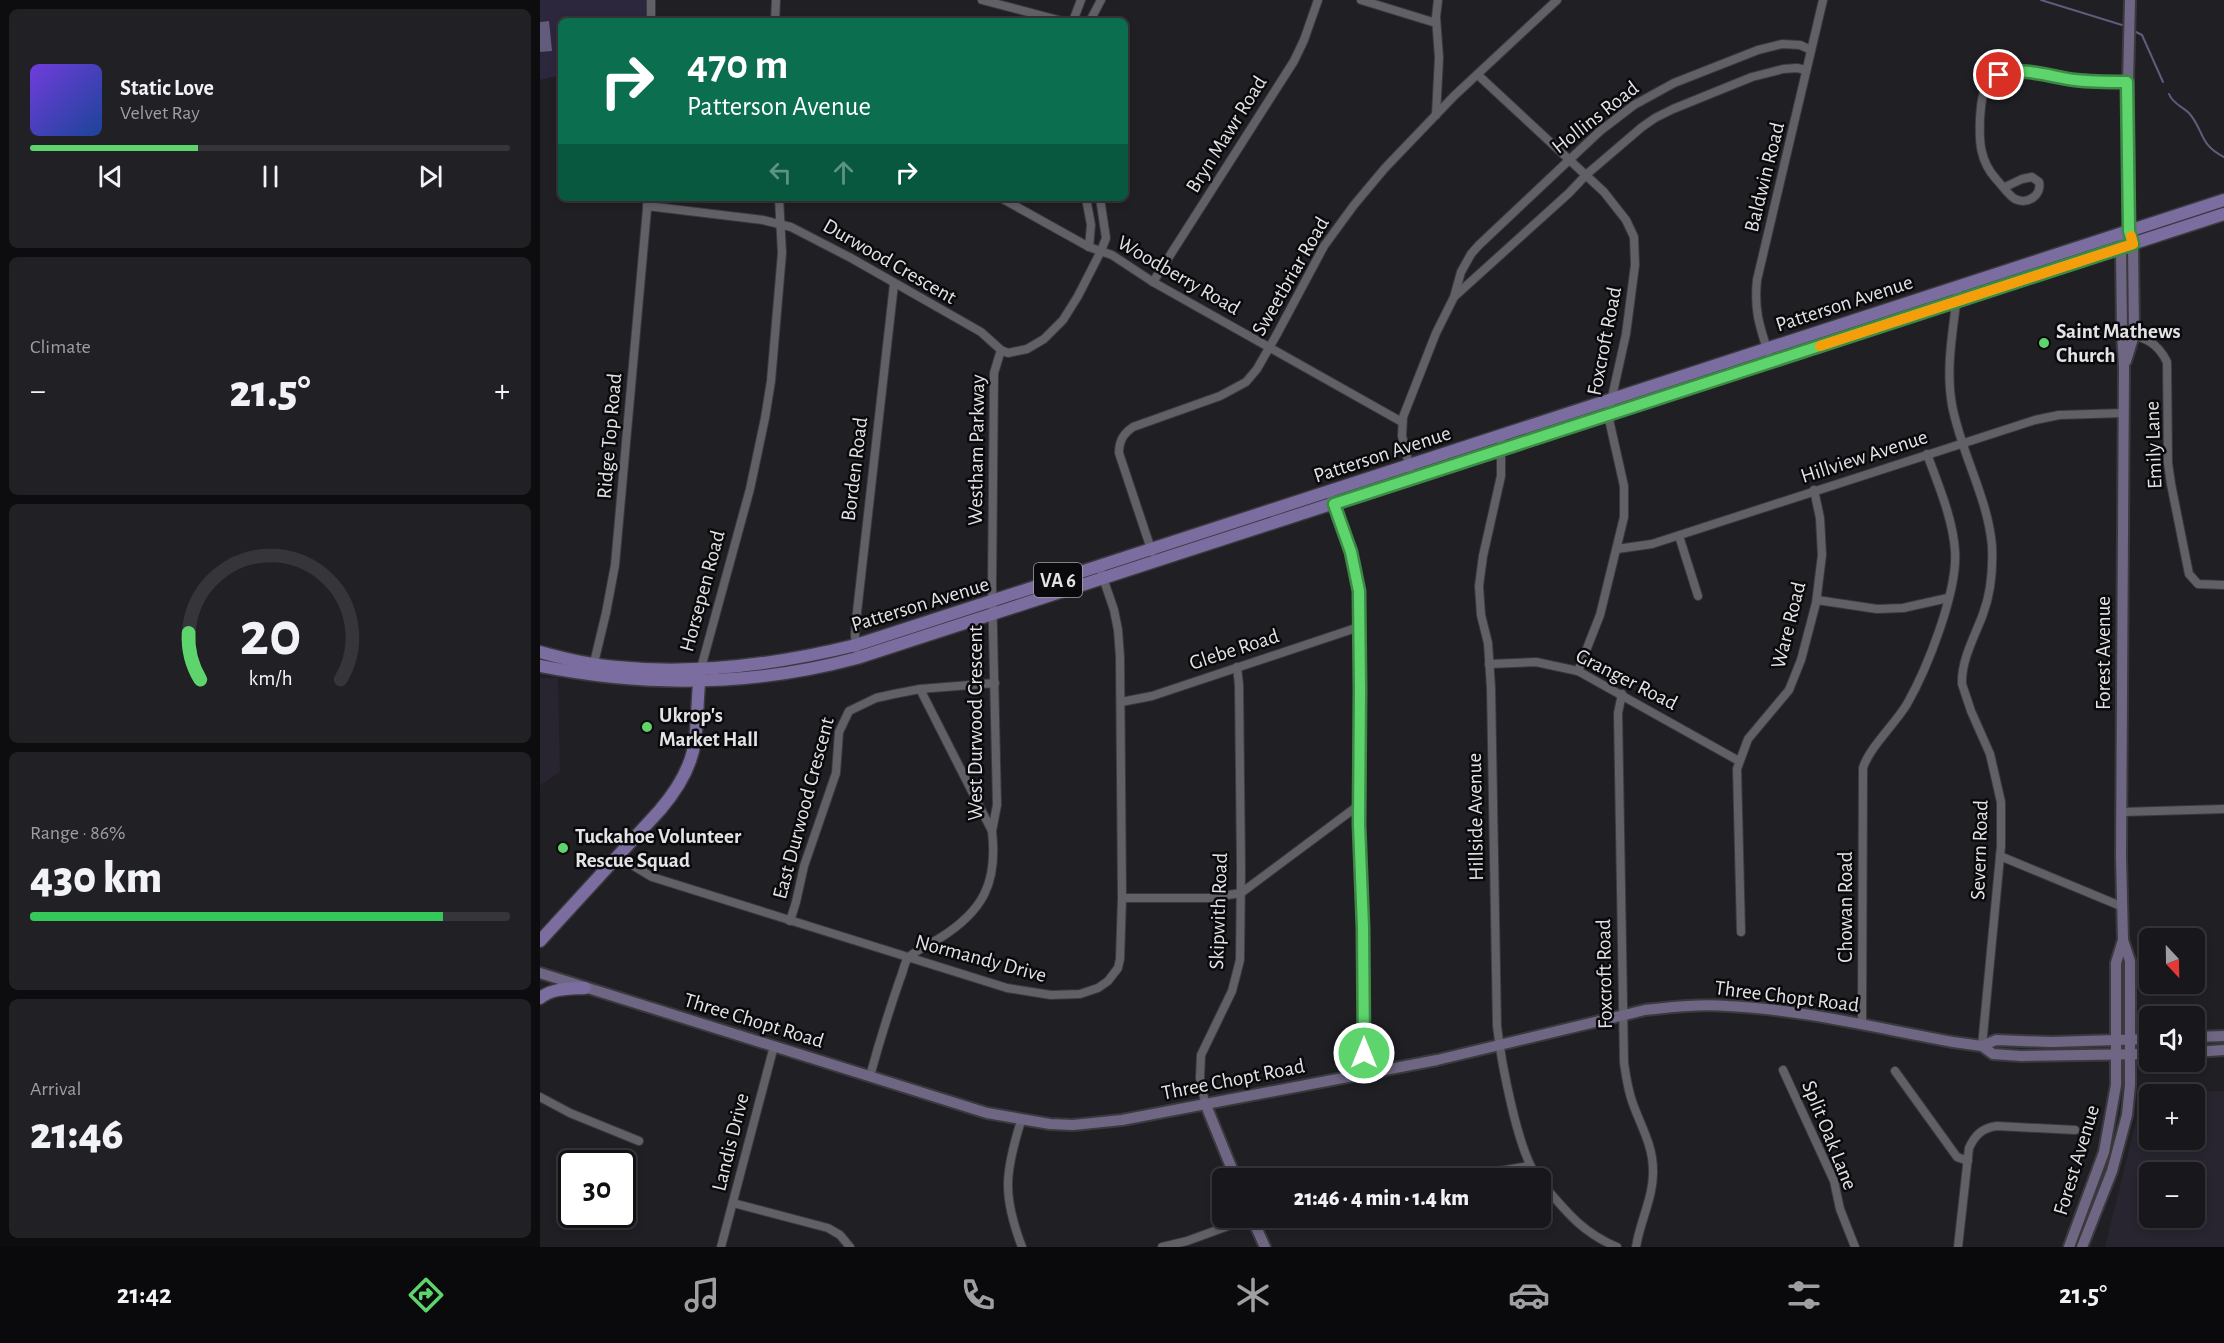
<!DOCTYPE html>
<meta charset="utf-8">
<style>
:root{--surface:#18171b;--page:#212024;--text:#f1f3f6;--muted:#9f9fa3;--line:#36363a;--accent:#5ed56c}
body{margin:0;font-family:"Alegreya Sans",sans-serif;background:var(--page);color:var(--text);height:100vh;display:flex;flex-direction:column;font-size:22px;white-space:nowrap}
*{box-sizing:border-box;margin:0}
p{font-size:20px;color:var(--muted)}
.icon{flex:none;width:33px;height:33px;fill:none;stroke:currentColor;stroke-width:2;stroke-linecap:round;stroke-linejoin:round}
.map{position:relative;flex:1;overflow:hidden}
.sheet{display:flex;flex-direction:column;gap:9px;padding:9px;background:#0d0d0f;width:540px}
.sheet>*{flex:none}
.guide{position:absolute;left:18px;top:18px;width:570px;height:183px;border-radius:9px;box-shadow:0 3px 9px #0003,0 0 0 2px var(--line);background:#0b6e4f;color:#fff;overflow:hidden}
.needle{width:39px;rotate:158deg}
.fabs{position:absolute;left:1599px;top:928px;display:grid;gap:12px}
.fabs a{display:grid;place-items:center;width:66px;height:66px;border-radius:9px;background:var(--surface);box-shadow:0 3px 9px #0003,0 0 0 2px var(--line);font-size:30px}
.speed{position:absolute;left:18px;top:1150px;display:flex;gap:12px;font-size:30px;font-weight:700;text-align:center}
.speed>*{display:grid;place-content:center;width:78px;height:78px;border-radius:50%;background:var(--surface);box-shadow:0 3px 9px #0003,0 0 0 2px var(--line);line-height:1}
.speed .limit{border:3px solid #111;border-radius:9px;background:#fff;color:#111}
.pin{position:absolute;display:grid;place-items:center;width:51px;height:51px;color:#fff;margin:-26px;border:3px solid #fff;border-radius:50%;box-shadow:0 2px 6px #0007}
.me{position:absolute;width:66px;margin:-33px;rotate:0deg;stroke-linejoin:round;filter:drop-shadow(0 0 4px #0008)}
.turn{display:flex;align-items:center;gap:21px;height:126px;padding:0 30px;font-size:27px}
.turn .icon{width:78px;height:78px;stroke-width:2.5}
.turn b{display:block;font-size:42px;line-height:51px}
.lanes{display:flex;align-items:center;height:57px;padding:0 30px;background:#0003;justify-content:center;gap:30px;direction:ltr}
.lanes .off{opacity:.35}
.big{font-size:45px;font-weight:800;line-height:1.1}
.sheet .widget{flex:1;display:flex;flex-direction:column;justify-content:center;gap:9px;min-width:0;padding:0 21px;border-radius:9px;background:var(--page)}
.sheet .dial{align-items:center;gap:0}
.dial svg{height:156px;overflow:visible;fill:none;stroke:var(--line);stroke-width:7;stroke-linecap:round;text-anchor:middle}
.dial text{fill:var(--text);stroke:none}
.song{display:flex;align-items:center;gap:18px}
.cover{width:72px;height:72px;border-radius:9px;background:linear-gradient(135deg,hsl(260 70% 55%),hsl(220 70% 35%))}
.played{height:6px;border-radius:3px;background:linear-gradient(90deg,var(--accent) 35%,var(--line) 35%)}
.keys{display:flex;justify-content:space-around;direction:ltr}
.heat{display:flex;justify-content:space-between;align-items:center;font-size:33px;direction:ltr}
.charge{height:9px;border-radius:4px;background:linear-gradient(90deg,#34c759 86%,var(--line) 0)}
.trip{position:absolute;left:672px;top:1168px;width:339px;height:60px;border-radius:9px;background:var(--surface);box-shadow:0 3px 9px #0003,0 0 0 2px var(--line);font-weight:800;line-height:60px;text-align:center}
.dock{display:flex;height:96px;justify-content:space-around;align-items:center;background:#0a090b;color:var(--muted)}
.dock .icon{width:42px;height:42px}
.dock .active{color:var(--accent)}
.dock b{font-size:27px;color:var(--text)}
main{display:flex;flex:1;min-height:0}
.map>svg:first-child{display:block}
.built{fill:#282530;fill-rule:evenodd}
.green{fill:#2d273e}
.water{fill:#635b7c}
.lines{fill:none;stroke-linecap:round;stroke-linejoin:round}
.stream{stroke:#635b7c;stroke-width:2}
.minor-casing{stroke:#3a393e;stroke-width:10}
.secondary-casing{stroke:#3a393e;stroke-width:14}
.primary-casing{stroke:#3a393e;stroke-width:15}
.minor{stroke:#626067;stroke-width:8}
.secondary{stroke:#6f6684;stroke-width:10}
.primary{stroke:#7b6da0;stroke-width:12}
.route-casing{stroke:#3d8a46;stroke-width:15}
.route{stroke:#5ed56c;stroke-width:10}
.slow{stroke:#f59e0b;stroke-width:10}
.poi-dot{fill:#5ed56c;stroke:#0a090c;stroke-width:2}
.labels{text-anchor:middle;stroke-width:5;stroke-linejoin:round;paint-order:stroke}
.shield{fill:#0a090c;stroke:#a2a2a5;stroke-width:1.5}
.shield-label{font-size:20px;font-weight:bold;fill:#e3e3e6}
.street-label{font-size:21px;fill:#e3e3e6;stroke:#0a090c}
.poi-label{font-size:21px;font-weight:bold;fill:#e3e3e6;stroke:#0a090c;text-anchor:start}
</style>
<main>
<section class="sheet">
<div class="widget">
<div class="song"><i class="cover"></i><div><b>Static Love</b><p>Velvet Ray</p></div></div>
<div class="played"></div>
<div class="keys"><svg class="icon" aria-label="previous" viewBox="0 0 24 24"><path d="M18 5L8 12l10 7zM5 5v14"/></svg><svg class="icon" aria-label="pause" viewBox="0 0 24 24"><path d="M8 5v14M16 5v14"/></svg><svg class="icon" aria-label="next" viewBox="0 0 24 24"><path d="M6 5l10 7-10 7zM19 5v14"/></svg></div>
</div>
<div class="widget"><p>Climate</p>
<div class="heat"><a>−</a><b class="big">21.5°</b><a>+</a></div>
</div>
<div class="widget dial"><svg viewBox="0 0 100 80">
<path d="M14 69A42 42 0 1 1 86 69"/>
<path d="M14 69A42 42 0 0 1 8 45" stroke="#5ed56c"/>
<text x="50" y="56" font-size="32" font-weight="700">20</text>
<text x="50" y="72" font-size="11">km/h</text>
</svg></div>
<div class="widget"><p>Range · 86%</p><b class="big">430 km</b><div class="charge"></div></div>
<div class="widget"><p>Arrival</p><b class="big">21:46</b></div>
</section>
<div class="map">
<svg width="1684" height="1247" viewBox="0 0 1684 1247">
<rect width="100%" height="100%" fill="#201f24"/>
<g class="built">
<polygon points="0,678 18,678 20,772 0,785"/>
<path d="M 1684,1091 L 1684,1247 L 1565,1247 L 1603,1093 ZM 1610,1095 L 1654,1095 L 1654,1140 L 1610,1140 ZM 1610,1173 L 1654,1173 L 1654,1218 L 1610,1218 Z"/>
</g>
<polygon class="green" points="0,0 111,0 111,21 21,21 21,75 0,80"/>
<polygon class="water" points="9,21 12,51 0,52 0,22"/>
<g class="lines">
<g class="stream">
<polyline points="1501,0 1582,25"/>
<polyline points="1596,32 1602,35 1623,82"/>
<path d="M 1629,94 C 1633,104 1642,106 1649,113 C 1664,130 1659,145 1684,157"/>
</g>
<g class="minor-casing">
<g id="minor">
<polyline points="111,0 111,21"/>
<polyline points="442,0 522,21"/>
<polyline points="821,0 896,23"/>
<polyline points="235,21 236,0"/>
<polyline points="533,21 541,0"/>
<polyline points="550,21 561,0"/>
<polyline points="938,75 1064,192 1086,220 1094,237 1095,265 1086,334 1068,415 1084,486 1084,517 1060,615 1038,671"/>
<polyline points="896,115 899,58 896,17 898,0"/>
<path d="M 1465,187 L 1482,179 L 1492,177 L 1499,182 C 1502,195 1488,205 1475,199 C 1469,196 1461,184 1456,179 C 1440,161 1439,142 1440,119 C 1441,101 1442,84 1459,75 C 1477,65 1517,78 1537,80 C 1554,82 1571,82 1588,82"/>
<polyline points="461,198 549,247 572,255 613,282 862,422"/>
<polyline points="546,198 551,225 549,247"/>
<polyline points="107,206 223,220 251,227 311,258 441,332 461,350 468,353 487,349 504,339 523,320 538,296 561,251 566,238 560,198"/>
<polyline points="613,282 754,61 764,40 778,0"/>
<path d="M 1418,287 C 1414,326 1405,366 1412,405 C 1421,453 1448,498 1452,546 C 1453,569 1451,593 1443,614 C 1435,636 1421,660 1422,684 L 1431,711 L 1450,754 L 1461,802 L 1461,846 L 1442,1046"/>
<polyline points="915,296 1029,193 1047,174 1102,127 1115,118 1133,109 1212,77 1243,69 1257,68 1266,70"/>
<path d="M 1582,332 C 1603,337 1617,341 1627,362 L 1628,463 L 1631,484 L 1649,574 L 1658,584 L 1684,585"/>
<path d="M 1228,352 C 1219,325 1214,309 1217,280 L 1283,0"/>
<path d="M 961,436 L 961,476 L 943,556 L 939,586 L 941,615 L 948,643 L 951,688 L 957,1026 C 961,1060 978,1155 999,1179"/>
<polyline points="870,469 862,436 863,417 896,333 914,297 921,272 931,254 939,245 1060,131 1094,105 1134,83 1218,50 1242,44 1260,45 1271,50"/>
<path d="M 789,492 C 802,525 816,556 818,592 L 820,690 L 819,824 L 823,928 L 823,1074"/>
<polyline points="1139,536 1158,596"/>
<polyline points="1077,549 1112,544 1495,420 1519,415 1584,413"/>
<path d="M 612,552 L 579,453 C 579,441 583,434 593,427 L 680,396 L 706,382 L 717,369 L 737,334 L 784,246 L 814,205 L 845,168 L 914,96 L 1017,0"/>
<polyline points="1277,600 1337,609 1363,608 1408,598"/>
<polyline points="316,649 315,635 317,612 354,284"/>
<polyline points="949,664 996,662 1038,671 1199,761"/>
<polyline points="53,667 66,613 75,565 108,198"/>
<polyline points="161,668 210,489 225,418 231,381 242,253 239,198"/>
<path d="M 1082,694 L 1078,713 L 1084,1063 C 1086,1077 1088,1091 1093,1104 C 1101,1126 1113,1146 1113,1170 C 1114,1196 1100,1221 1096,1247"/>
<polyline points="581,702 612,696 819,627"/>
<polyline points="1582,812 1684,809"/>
<polyline points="452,831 457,805 452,587 454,373 461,350"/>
<polyline points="79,854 92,865 112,877 467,988 511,995 540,994 558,988 568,981 578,968 580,959 582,898 580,657 578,630 574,610 559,566"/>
<polyline points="1460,856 1583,907"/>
<polyline points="582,898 669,898 701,893 819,805"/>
<polyline points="250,921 256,902 264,866 296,773 299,732 309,711 336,698 354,694 380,689 455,683"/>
<polyline points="1201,932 1197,769 1208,739 1249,690 1261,660 1276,603 1282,555 1280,518 1274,490"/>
<path d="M 1322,1025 L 1323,768 C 1329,748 1355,724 1367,704 C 1387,669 1418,591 1415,551 C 1413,519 1398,484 1387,454"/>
<polyline points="1243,1070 1294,1181 1300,1209 1315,1247"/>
<polyline points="1355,1071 1417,1157 1428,1161"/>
<path d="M 330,1076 C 339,1043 349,1011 360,979 C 363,973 364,963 368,958 C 373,952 392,943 400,938 C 443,911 458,883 452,831 L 380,689"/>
<polyline points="0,1097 30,1113 99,1141"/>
<polyline points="665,1103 660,1078 661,1055 692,991 700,960 701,869 699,685 697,667"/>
<path d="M 481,1121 C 465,1172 462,1195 482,1247"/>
<polyline points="910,1179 989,1166"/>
<path d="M 1000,1181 C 1025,1210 1041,1232 1077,1247"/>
<polyline points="193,1203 288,1228 300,1235 310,1247"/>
<polyline points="181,1247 234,1046"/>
<polyline points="622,1247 647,1241 710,1218"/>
<path d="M 1418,1247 L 1429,1148 C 1435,1135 1442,1128 1457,1126 L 1535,1130"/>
</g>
</g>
<g class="secondary-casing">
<g id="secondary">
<polyline points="1586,361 1594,335 1593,244 1589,231 1589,220 1588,82 1590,0"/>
<path d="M 0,973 L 447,1113 L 510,1124 L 533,1125 L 582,1120 L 897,1060 L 1105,1010 C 1133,1007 1160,1004 1188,1006 C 1260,1009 1341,1029 1413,1042 L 1442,1046 L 1456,1040 L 1511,1042 L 1610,1039"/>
<polyline points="1654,1037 1684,1036"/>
<polyline points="1442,1046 1453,1054 1481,1056 1610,1054"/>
<polyline points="1654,1052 1684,1050"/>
<polyline points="665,1103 696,1179"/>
<polyline points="712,1218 725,1247"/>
<polyline points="1529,1247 1564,1152 1576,1085 1576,963 1583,940 1581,857 1584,367 1582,332 1581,248 1589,231"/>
<polyline points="1542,1247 1572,1171 1587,1115 1590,1085 1590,961 1583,940"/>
</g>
</g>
<g class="primary-casing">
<g id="primary">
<path d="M 0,652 C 25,659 51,665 77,667 C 156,675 239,664 316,645 L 1684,200"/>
<path d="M 0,666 C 105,687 213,686 317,658 L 1684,214"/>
<path d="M 0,941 L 120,810 C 137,790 152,767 155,740 C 158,718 157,697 160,675"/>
<path d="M 0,998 C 13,988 29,989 45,988"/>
</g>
</g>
<use href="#minor" class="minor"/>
<use href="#secondary" class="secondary"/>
<use href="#primary" class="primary"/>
</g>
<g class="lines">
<g class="route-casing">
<path id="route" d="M 824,1053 L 823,928 L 819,824 L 820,690 L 819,591 L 811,552 L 794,504 L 1593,244 L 1589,231 L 1587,82 C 1570,82 1552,82 1535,80 C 1512,77 1481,66 1459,75"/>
</g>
<use href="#route" class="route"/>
<polyline class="slow" points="1280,346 1593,244 1591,236"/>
</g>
<g class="poi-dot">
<circle cx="1504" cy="343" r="6"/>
<circle cx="107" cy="727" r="6"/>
<circle cx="23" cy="848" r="6"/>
</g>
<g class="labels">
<rect class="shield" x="494" y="563" width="48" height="34" rx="4.5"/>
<g class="shield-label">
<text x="518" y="587">VA 6</text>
</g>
<g class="street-label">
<text transform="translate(1055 117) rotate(-38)" y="7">Hollins Road</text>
<text transform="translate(686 134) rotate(-58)" y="7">Bryn Mawr Road</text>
<text transform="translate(1224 177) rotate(-76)" y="7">Baldwin Road</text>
<text transform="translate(350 261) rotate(30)" y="7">Durwood Crescent</text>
<text transform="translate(639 275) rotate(30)" y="7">Woodberry Road</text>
<text transform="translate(750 276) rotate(-60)" y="7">Sweetbriar Road</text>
<text transform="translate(1304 303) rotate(-18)" y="7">Patterson Avenue</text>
<text transform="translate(1064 341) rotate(-79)" y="7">Foxcroft Road</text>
<text transform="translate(69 436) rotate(-85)" y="7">Ridge Top Road</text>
<text transform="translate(1613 445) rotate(-92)" y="7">Emily Lane</text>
<text transform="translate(436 450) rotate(-89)" y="7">Westham Parkway</text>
<text transform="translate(842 454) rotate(-18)" y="7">Patterson Avenue</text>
<text transform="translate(1324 456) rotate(-18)" y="7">Hillview Avenue</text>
<text transform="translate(314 469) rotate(-83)" y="7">Borden Road</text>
<text transform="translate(162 591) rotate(-75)" y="7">Horsepen Road</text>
<text transform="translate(380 604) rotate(-17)" y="7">Patterson Avenue</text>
<text transform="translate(1248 625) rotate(-76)" y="7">Ware Road</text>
<text transform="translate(694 649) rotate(-18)" y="7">Glebe Road</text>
<text transform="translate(1563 653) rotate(-90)" y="7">Forest Avenue</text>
<text transform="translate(1087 679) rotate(27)" y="7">Granger Road</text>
<text transform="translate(435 723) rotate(-90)" y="7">West Durwood Crescent</text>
<text transform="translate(263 808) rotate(-75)" y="7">East Durwood Crescent</text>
<text transform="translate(935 817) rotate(-91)" y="7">Hillside Avenue</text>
<text transform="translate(1439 850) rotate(-88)" y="7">Severn Road</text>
<text transform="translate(1305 907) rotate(-90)" y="7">Chowan Road</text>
<text transform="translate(678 911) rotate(-88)" y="7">Skipwith Road</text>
<text transform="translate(441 958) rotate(15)" y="7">Normandy Drive</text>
<text transform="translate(1064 974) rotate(-91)" y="7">Foxcroft Road</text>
<text transform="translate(1247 996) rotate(7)" y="7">Three Chopt Road</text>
<text transform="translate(214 1020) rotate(17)" y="7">Three Chopt Road</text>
<text transform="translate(693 1079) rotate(-11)" y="7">Three Chopt Road</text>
<text transform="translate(1290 1135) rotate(68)" y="7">Split Oak Lane</text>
<text transform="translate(190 1142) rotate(-76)" y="7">Landis Drive</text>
<text transform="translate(1536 1160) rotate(-73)" y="7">Forest Avenue</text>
</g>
<g class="poi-label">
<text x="1516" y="338">Saint Mathews<tspan x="1516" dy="24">Church</tspan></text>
<text x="119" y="722">Ukrop's<tspan x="119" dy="24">Market Hall</tspan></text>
<text x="35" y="843">Tuckahoe Volunteer<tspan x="35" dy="24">Rescue Squad</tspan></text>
</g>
</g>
</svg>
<div class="fabs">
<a><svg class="needle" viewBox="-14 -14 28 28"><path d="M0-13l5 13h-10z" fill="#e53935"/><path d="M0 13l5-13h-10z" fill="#9f9fa3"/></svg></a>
<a><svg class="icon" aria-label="sound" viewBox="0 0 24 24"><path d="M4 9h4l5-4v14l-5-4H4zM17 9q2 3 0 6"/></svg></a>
<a>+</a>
<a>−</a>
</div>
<div class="speed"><div class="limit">30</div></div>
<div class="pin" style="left:1459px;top:75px;background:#d93025"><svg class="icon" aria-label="arrive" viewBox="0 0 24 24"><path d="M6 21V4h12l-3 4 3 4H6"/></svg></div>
<svg class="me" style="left:824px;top:1053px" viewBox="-20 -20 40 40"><circle r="17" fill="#5ed56c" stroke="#fff" stroke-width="3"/><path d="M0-11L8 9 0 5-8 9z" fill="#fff"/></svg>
<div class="trip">21:46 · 4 min · 1.4 km</div>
<div class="guide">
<div class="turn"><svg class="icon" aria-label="right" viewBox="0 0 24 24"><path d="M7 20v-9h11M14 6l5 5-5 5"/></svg><div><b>470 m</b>Patterson Avenue</div></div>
<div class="lanes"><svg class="icon off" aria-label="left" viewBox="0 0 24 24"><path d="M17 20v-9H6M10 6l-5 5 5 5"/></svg><svg class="icon off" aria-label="ahead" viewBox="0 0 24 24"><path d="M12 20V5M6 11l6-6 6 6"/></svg><svg class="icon" aria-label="right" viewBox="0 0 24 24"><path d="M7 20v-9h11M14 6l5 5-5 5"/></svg></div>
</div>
</div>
</main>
<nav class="dock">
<b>21:42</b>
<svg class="icon active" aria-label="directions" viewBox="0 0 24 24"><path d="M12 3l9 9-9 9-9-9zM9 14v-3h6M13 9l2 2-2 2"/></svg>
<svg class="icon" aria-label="music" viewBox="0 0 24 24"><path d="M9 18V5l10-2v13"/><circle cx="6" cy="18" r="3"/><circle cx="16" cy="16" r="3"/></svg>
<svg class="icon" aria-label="phone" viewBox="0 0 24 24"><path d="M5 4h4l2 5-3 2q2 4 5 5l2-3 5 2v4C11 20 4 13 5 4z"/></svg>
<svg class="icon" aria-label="climate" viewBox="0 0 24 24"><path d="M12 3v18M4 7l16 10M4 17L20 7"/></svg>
<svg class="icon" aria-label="car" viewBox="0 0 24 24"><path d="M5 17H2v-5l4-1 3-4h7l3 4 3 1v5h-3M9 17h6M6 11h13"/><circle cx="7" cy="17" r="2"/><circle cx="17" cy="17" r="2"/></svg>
<svg class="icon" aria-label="filters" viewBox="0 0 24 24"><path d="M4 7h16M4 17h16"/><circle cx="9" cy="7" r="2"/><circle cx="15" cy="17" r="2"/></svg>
<b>21.5°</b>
</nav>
